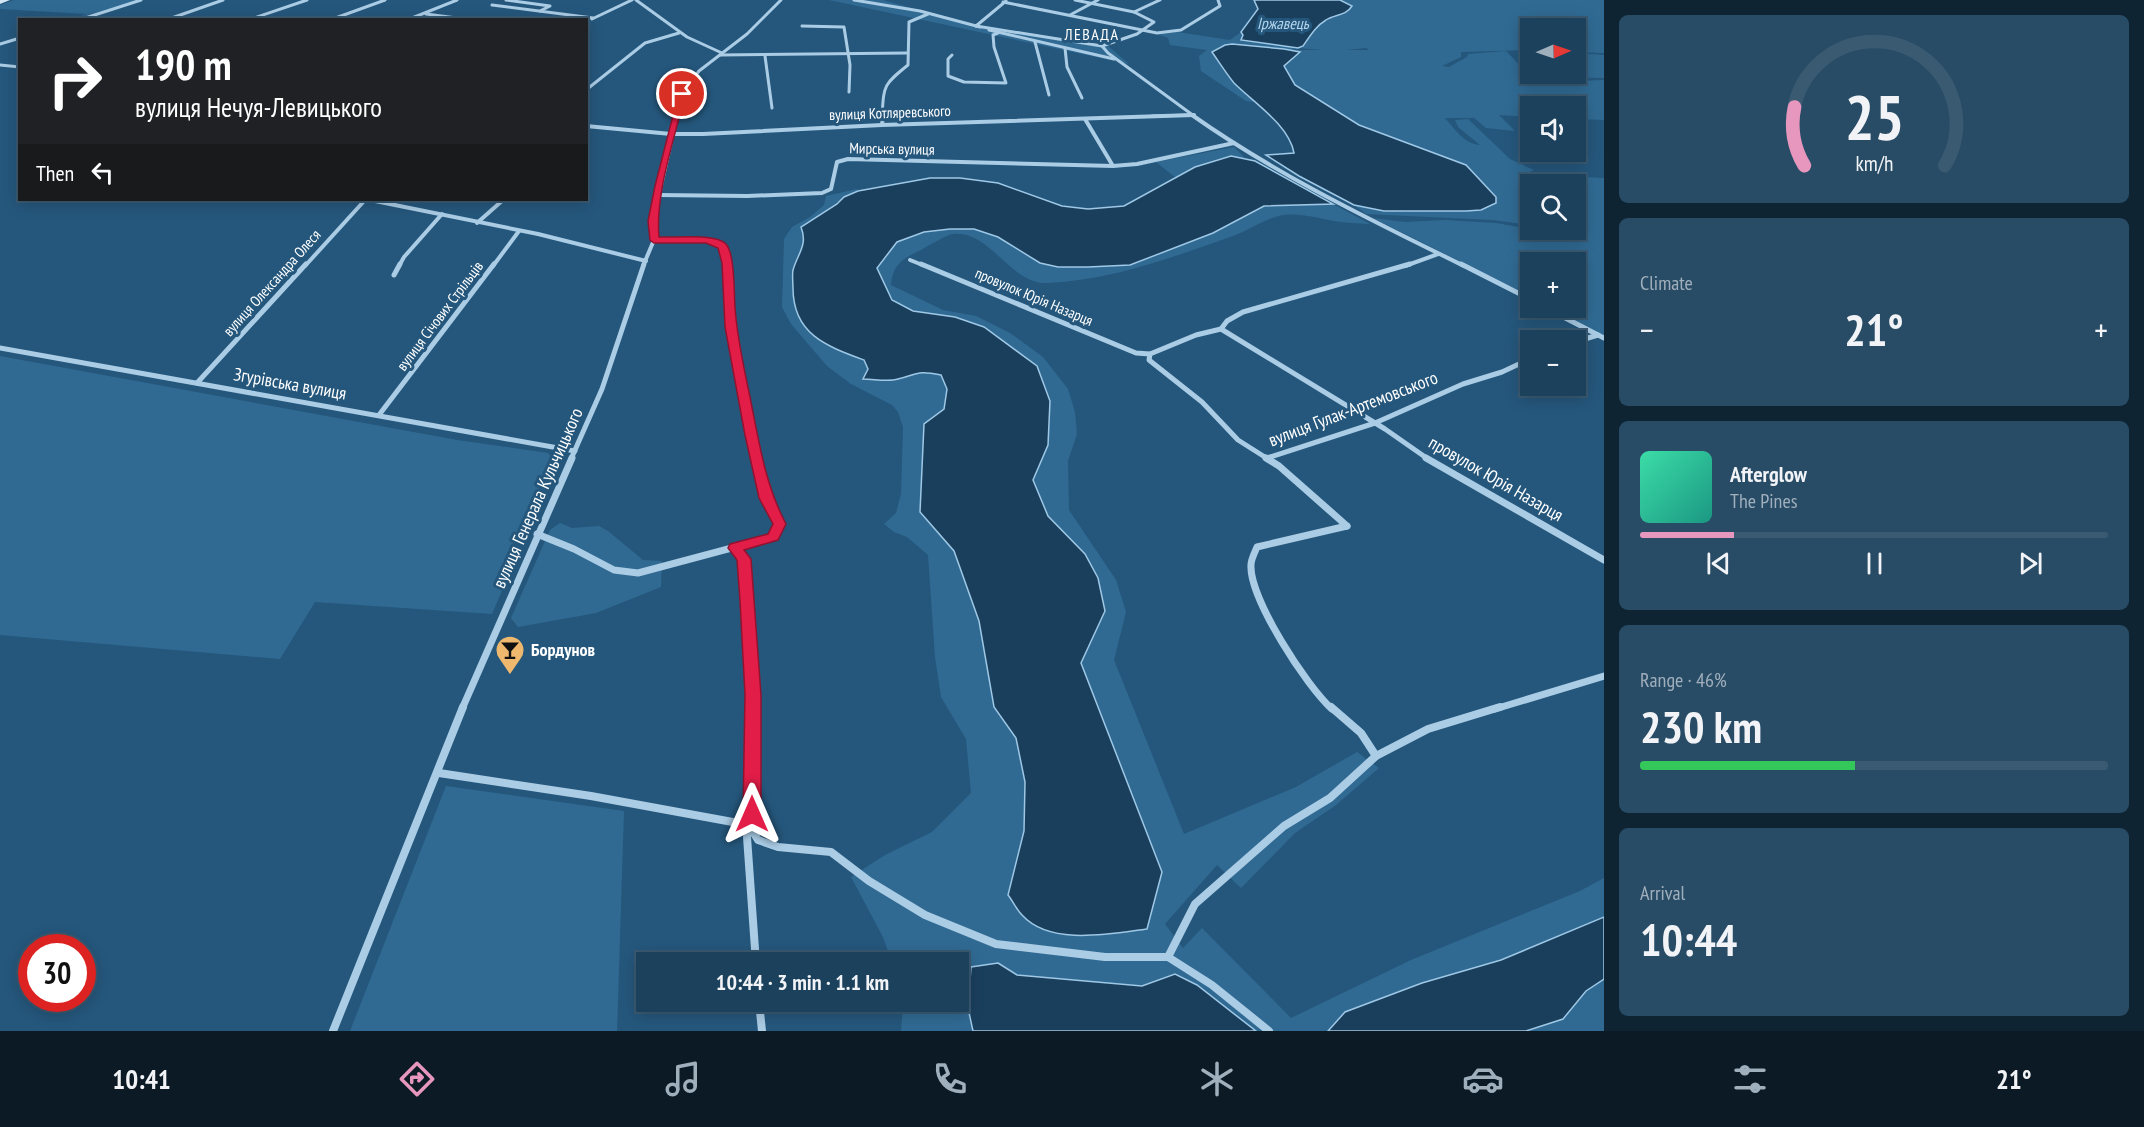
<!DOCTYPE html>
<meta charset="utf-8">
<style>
:root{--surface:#1c415d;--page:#294c66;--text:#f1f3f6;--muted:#a0afbc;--line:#3a5a72;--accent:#e797bd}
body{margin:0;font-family:"PT Sans Narrow",sans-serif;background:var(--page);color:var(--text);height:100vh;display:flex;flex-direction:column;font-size:22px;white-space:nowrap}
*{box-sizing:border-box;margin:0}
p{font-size:20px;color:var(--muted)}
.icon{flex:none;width:33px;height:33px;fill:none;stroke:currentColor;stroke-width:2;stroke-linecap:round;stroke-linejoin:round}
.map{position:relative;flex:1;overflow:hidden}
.drawer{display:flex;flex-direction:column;gap:15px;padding:15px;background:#0f2433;width:540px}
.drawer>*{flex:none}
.banner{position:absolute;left:18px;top:18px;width:570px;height:183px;border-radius:0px;box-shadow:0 3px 15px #0003,0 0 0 2px var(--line);background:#202124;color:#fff;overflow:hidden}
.needle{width:39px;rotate:88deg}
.buttons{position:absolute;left:1520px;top:18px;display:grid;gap:12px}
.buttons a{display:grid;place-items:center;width:66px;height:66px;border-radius:0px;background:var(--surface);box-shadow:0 3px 15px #0003,0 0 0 2px var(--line);font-size:30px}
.speed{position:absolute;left:18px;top:934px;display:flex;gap:12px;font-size:30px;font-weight:700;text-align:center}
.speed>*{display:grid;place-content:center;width:78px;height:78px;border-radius:50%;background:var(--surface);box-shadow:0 3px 15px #0003,0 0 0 2px var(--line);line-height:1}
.speed .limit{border:9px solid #d22;background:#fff;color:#111}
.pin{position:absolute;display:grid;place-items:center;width:51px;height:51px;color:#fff;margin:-26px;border:3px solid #fff;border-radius:50%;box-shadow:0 2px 6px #0007}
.me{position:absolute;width:66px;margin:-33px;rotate:0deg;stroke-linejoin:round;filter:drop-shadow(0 0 4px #0008)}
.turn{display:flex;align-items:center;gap:21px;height:126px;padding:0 18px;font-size:27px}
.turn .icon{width:78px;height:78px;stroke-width:2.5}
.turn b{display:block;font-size:42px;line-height:51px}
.then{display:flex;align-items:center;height:57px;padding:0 18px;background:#0003;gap:12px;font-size:22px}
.big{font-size:45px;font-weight:600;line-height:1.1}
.drawer .card{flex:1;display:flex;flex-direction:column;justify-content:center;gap:9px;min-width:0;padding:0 21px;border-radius:9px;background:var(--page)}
.drawer .dial{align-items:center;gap:0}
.dial svg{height:156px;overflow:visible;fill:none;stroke:var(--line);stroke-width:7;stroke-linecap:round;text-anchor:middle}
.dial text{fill:var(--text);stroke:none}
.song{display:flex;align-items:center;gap:18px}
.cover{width:72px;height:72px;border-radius:9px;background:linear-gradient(135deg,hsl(160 70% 55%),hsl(170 70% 35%))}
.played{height:6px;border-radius:3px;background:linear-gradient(90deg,var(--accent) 20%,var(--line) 20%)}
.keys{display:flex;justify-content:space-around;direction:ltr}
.heat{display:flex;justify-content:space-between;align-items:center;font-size:33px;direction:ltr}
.charge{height:9px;border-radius:4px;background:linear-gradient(90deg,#34c759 46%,var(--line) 0)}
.trip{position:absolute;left:636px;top:952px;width:333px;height:60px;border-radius:0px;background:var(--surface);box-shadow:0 3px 15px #0003,0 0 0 2px var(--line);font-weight:600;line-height:60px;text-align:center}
.dock{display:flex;height:96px;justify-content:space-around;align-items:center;background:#0b1a25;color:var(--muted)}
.dock .icon{width:42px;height:42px}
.dock .selected{color:var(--accent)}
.dock b{font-size:27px;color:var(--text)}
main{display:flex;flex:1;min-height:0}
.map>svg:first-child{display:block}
.green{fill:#306a93}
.water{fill:#1a3f5d;stroke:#9ec8e5;stroke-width:1.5}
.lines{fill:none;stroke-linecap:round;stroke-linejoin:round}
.street-far4{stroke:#aacce5;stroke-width:3}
.street-far3{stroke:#aacce5;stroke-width:4}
.street-far2{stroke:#aacce5;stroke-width:5}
.street-far1{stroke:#aacce5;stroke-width:7}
.street{stroke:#aacce5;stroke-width:8}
.secondary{fill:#d3e6f4;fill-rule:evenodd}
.route{fill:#e11d48;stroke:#92132f;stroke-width:1.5}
.labels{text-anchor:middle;stroke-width:6;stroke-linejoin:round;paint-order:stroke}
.far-street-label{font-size:15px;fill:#fff;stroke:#25577c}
.far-water-label{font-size:16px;font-style:italic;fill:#b5d6ec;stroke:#25577c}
.far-neighbourhood-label{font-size:16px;letter-spacing:1.5px;fill:#fff;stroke:#25577c}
.street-label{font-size:18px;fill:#fff;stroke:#25577c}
.poi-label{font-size:18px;font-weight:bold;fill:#fff;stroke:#25577c;text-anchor:start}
</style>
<main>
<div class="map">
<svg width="1604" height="1031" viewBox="0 0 1604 1031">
<rect width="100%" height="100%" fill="#25577c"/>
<g class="green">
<polygon points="14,0 140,0 73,19 86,14 0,9 0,5"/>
<polygon points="829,0 883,0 966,23 1108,46 1129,64"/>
<path d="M 1340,0 L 1604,0 L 1604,53 L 1575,52 L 1575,28 L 1530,28 L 1530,50 L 1461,52 L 1461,57 L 1442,66 L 1449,67 L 1467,57 L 1468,54 L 1506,51 C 1512,57 1519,65 1526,71 C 1545,85 1581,80 1604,80 L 1604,120 L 1575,119 L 1575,106 L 1530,106 L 1530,117 L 1499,115 L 1515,131 L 1486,128 L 1474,118 L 1445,118 C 1454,128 1464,144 1480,145 L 1458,127 L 1455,120 L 1468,119 L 1510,159 L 1534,170 L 1522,176 L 1532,184 L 1530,225 L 1493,220 L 1366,214 L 1354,205 L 1384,211 L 1481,210 L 1474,175 L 1466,165 L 1359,125 L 1295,85 L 1284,66 L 1299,52 L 1284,49 L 1232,44 L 1225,45 L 1213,52 L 1227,75 L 1255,100 L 1253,102 L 1246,101 L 1201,71 L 1199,56 L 1207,50 L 1170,45 L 1168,38 L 1158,34 L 1177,32 L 1230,40 L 1241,32 L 1243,35 L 1241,40 L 1291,47 L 1295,50 L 1369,50 L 1366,48 L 1336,51 L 1298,48 L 1303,46 C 1314,29 1325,19 1344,13 L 1346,3 Z"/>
<polygon points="1575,53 1604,55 1604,78 1556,77 1538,74 1575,74"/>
<path d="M 1234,147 L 1245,158 C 1220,154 1197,165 1176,178 L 1156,162 Z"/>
<polygon points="1544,175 1604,178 1604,336 1551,308 1575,308 1575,262 1530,262 1530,296 1373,218 1405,222 1445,220 1496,223 1559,234 1575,234 1589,229 1575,215 1575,184 1539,184 1533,179 1535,176"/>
<path d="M 857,189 L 858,191 C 838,200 820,215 801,227 C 808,245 798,253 793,270 C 792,275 793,283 793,288 C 793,334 826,346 864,360 L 868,369 L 863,378 C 874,379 888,382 898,379 C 919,374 917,370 941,375 L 947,389 L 944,409 L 924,424 L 921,512 L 954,551 L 979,621 L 994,707 L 1016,738 L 1025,782 L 1024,831 L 1008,895 L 1091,936 L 1146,929 L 1162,872 L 1081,663 L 1105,611 L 1085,554 L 1048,516 L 1033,480 L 1048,445 L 955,317 C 915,311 889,313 877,268 L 897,242 L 924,232 L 950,229 L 974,229 L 998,237 L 1040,263 L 1058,267 L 1088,267 L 1130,265 L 1213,233 L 1264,206 L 1272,205 L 1333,204 L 1370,224 C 1358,223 1346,223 1334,221 C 1317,218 1301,213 1284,215 C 1267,217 1250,230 1233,236 C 1174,257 1112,280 1048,283 C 1010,285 991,230 953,234 C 946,235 928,246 921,250 C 902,259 893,264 891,285 L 943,310 L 976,316 L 1010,333 L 1043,357 L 1068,389 L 1075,412 L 1077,434 L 1068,461 L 1069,510 L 1116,580 L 1126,612 L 1114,660 L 1184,834 L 1296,787 L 1357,752 L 1379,768 L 1336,805 L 1295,833 L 1241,888 L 1217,865 L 1165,924 L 1183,948 L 1202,928 L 1291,1018 L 1411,960 L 1580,891 L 1604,878 L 1604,917 L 1501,960 L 1422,983 L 1345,1012 L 1328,1031 L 1256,1031 L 1197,985 L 1175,974 L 1142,986 L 1017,975 L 998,963 L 968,1008 L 973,1031 L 901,1031 L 903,1002 L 958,1002 L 958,963 L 892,963 L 883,937 L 851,877 L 885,855 L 932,832 L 971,793 L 966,739 L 941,697 L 935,657 L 928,555 L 907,537 L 894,532 L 884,524 L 896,513 L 901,494 L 903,427 L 898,412 L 892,405 L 851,384 L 827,366 L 791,324 L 782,307 L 784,239 L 792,227 L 810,217 L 824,205 L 826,196 Z"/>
<polygon points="0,356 457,440 548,453 556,463 492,614 315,602 280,659 0,635"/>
<polygon points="560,523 572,528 599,526 608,531 643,560 662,561 661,587 596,613 518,627 511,618 550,530"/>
<polygon points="446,786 624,811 617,1031 350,1031"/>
<polygon points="1604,979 1604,1031 1526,1031 1563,1019 1586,991"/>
</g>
<g class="water">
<path d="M 1254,0 L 1340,0 L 1352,6 C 1346,16 1335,14 1326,20 C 1316,26 1310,36 1303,46 L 1298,48 L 1241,40 L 1243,35 L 1241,32 L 1258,9 Z"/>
<path d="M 1232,44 L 1284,49 L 1300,52 L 1284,66 L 1295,85 L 1359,125 L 1466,165 L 1496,197 L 1496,203 L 1481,210 L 1466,211 L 1384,211 L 1354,205 L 1299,176 L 1266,155 L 1294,153 C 1289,125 1253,102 1234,83 C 1226,73 1219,62 1212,52 L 1225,45 Z"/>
<path d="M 1231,156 L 1255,161 L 1333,204 L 1264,206 L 1213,233 L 1130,265 L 1088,267 L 1058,267 L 1040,263 L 998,237 L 974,229 L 950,229 L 924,232 L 897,242 L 877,268 L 892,300 L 913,311 L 955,317 L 984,327 L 1037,366 L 1050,401 L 1048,445 L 1033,480 L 1048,516 L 1085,554 L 1098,578 L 1105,611 L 1081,663 L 1162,872 L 1147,929 C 1109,934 1050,946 1022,915 C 1016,909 1013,901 1008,895 L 1024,831 L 1025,782 L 1016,738 L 994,707 L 979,621 L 954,551 L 920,512 L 924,424 L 944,409 L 947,389 L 941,375 C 916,370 919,374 898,379 C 888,382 874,379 863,379 L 868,369 L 864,360 C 826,346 793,334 793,288 C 793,283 792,275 793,270 C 798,253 808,245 801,227 L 837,204 L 844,197 L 858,191 L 930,178 L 960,178 L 998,183 L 1062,206 L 1088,209 L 1124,206 L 1195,167 Z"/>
<polygon points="1604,917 1604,979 1586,991 1563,1019 1526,1031 1328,1031 1345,1012 1422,983 1501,960"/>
<polygon points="998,963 1017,975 1142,986 1175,974 1197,985 1256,1031 973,1031 968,1008 971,967"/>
</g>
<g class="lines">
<g class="street-far4">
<polyline points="506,0 550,6 540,11"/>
<polyline points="636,0 687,37 722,53"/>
<polyline points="854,0 920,11 980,27"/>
<polyline points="1075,0 1134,12"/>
<polyline points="1003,2 1157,33 1181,30 1220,6 1218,0"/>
<polyline points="492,5 593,18"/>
<polyline points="426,14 472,20"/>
<polyline points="1070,15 1098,0"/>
<polyline points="592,19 632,0"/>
<polyline points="79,20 141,0"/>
<polyline points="166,20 223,0"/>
<polyline points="248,20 307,0"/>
<polyline points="330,20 385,0"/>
<polyline points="407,20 457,0"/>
<polyline points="802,26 844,27 850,65 849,92"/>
<polyline points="976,26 1102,46 1108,53 1194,116"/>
<polyline points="976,26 1006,1"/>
<polyline points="989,30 1114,59"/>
<polyline points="1035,42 1049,95"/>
<polyline points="0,44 20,38"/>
<polyline points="1102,46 1137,34 1154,22 1134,12 1160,0"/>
<polyline points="1065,48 1067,67 1082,98"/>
<polyline points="720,55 907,53"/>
<polyline points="952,55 948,59 948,76 964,82 1006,83 994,47 993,35 998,33"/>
<polyline points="765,56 772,108"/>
<polyline points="0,65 20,67"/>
<polyline points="586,90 645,43 679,33"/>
<polyline points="677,116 682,94 699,71 747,34 781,0"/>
<path d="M 882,116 C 884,85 883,85 908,65 L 909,22 L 928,14"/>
<polyline points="1152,116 1194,115"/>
</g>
<g class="street-far3">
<path d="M 1192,115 C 1277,175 1371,220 1464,266"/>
<polyline points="1085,119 1113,166"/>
<polyline points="882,125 883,115"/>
<polyline points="586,126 671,134 703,134 882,125 1194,115"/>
<polyline points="658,195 747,196 822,193 831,189 837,162 848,159 1113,166 1137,164 1234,143"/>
<polyline points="370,200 538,234 646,261"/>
<polyline points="477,223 503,200"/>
<path d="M 654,240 C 677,239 701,236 723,247 L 727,266"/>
<polyline points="910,260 925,266"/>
<polyline points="305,266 365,200"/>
<polyline points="399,266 404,257 442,214"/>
<polyline points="493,266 519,231"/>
<polyline points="643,266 654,240 653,221 677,115"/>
<polyline points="1405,266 1438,254"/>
</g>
<g class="street-far2">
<polyline points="727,264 730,327 757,459"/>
<polyline points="921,264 1136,353 1150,354"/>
<polyline points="1410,264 1243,312 1227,321 1221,329 1385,429 1428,459"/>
<polyline points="1461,264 1530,299"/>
<polyline points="394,275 400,264"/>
<polyline points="1546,308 1604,338"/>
<polyline points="1221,329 1196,335 1150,354 1149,360 1202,402 1238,440 1268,459"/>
<polyline points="1575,342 1598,335"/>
<polyline points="0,348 575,451"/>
<polyline points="197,383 306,264"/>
<polyline points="379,415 494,264"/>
<polyline points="1267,458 1375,423 1463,384 1502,372 1530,359"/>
<polyline points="571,459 602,389 644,264"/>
</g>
<g class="street-far1">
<polyline points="1266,458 1279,466 1347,526"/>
<polyline points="1426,458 1604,560"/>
<polyline points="537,534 574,549 614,570 638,573 773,537 779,524 766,498 757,458"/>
<polyline points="735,548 744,559 753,709"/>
<polyline points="462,709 572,458"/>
<path d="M 1332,709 C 1307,687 1249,598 1251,565 C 1251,559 1255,552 1257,547 L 1347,526"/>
<polyline points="1495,709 1604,676"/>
</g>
<g class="street">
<polyline points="753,707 752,814 747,837 756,963"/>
<polyline points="1331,707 1361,733 1376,756"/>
<polyline points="439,773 591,796 749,825 758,840 778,847 831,852 869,881 925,915 996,944 1105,957 1168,957"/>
<polyline points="1168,957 1195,904 1284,826 1330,798 1376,756 1428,729 1500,707"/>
<polyline points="1168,957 1212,985 1269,1031"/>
<polyline points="759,1002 762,1031"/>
<polyline points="333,1031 463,707"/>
</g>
<polygon class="secondary" points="0,0 10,0 0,4"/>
</g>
<path class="route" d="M 679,92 L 685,94 C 675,138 655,193 659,237 C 674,238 716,233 726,244 C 735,254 734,294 735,307 C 737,338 744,368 750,397 C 759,442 765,484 786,524 L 778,540 L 744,550 L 751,559 L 761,695 L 761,814 L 758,819 L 752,821 L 746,819 L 743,814 L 745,695 L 740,601 L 737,560 L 728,548 L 730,544 L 768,534 L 773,524 L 759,498 L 745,435 L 725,327 L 722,263 L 718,248 L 706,243 L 654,243 L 650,240 L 648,221 L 655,186 Z"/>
<defs>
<g id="bar-pin" transform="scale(1.5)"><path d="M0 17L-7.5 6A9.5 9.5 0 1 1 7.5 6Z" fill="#eeb86f" stroke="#25577c"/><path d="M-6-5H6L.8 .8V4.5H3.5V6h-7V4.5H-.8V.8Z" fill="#111"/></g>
</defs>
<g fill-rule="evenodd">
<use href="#bar-pin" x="510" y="650"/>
</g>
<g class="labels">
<g class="far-street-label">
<text transform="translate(890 113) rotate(-2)" y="5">вулиця Котляревського</text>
<text transform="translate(892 149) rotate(1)" y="5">Мирська вулиця</text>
<text transform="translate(272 283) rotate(-48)" y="5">вулиця Олександра Олеся</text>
<text transform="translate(1034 297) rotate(23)" y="5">провулок Юрія Назарця</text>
<text transform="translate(440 316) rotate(-53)" y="5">вулиця Січових Стрільців</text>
</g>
<g class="far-water-label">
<text x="1283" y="29">Іржавець</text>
</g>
<g class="far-neighbourhood-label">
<text x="1092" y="40">ЛЕВАДА</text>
</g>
<g class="street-label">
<text transform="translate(290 384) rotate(10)" y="6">Згурівська вулиця</text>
<text transform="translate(1353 409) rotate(-21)" y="6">вулиця Гулак-Артемовського</text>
<text transform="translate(1496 479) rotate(30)" y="6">провулок Юрія Назарця</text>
<text transform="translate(538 498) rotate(-66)" y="6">вулиця Генерала Кульчицького</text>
</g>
<g class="poi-label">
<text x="531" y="656">Бордунов</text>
</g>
</g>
</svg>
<div class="buttons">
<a><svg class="needle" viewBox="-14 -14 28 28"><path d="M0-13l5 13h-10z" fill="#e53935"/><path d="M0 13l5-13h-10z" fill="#a0afbc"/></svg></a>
<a><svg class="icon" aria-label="sound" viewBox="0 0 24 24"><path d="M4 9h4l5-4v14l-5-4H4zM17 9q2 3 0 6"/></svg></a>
<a><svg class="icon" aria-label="search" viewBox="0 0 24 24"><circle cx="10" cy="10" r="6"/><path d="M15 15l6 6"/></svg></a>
<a>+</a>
<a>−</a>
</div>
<div class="speed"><div class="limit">30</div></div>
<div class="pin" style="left:682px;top:94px;background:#d93025"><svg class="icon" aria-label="arrive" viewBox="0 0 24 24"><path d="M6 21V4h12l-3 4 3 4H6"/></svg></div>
<svg class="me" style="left:752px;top:814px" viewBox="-20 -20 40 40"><path d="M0-17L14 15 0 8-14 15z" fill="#e11d48" stroke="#fff" stroke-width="4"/></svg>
<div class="trip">10:44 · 3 min · 1.1 km</div>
<div class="banner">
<div class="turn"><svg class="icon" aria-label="right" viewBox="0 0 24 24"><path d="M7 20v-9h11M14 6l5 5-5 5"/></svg><div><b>190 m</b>вулиця Нечуя-Левицького</div></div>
<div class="then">Then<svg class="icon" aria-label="left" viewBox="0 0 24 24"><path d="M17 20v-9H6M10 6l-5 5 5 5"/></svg></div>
</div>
</div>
<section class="drawer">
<div class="card dial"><svg viewBox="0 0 100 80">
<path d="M14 69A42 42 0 1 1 86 69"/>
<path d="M14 69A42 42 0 0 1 9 39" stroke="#e797bd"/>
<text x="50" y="56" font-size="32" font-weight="700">25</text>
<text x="50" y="72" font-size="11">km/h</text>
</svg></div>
<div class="card"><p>Climate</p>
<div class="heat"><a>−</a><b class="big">21°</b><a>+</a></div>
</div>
<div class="card">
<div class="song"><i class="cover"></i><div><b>Afterglow</b><p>The Pines</p></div></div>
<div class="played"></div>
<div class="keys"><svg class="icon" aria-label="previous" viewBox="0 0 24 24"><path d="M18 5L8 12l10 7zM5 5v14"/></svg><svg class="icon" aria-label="pause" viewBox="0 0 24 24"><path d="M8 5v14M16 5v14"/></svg><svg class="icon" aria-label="next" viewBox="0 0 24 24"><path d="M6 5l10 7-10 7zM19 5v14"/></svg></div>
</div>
<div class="card"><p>Range · 46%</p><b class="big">230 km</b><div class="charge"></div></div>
<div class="card"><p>Arrival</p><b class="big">10:44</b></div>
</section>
</main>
<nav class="dock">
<b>10:41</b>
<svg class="icon selected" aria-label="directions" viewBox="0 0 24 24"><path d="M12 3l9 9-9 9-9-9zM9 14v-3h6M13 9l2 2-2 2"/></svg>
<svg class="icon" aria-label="music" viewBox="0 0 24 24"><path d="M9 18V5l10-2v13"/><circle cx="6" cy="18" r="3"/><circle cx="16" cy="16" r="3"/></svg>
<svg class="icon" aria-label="phone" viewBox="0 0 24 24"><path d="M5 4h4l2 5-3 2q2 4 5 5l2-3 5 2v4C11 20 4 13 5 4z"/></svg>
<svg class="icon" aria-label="climate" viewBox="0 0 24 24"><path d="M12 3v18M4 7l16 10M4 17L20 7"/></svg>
<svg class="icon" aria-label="car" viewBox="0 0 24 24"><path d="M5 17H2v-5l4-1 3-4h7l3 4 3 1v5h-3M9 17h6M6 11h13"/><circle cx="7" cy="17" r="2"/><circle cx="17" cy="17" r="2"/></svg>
<svg class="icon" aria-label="filters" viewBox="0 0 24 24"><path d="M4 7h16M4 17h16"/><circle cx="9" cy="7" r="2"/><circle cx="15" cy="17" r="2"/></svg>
<b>21°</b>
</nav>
